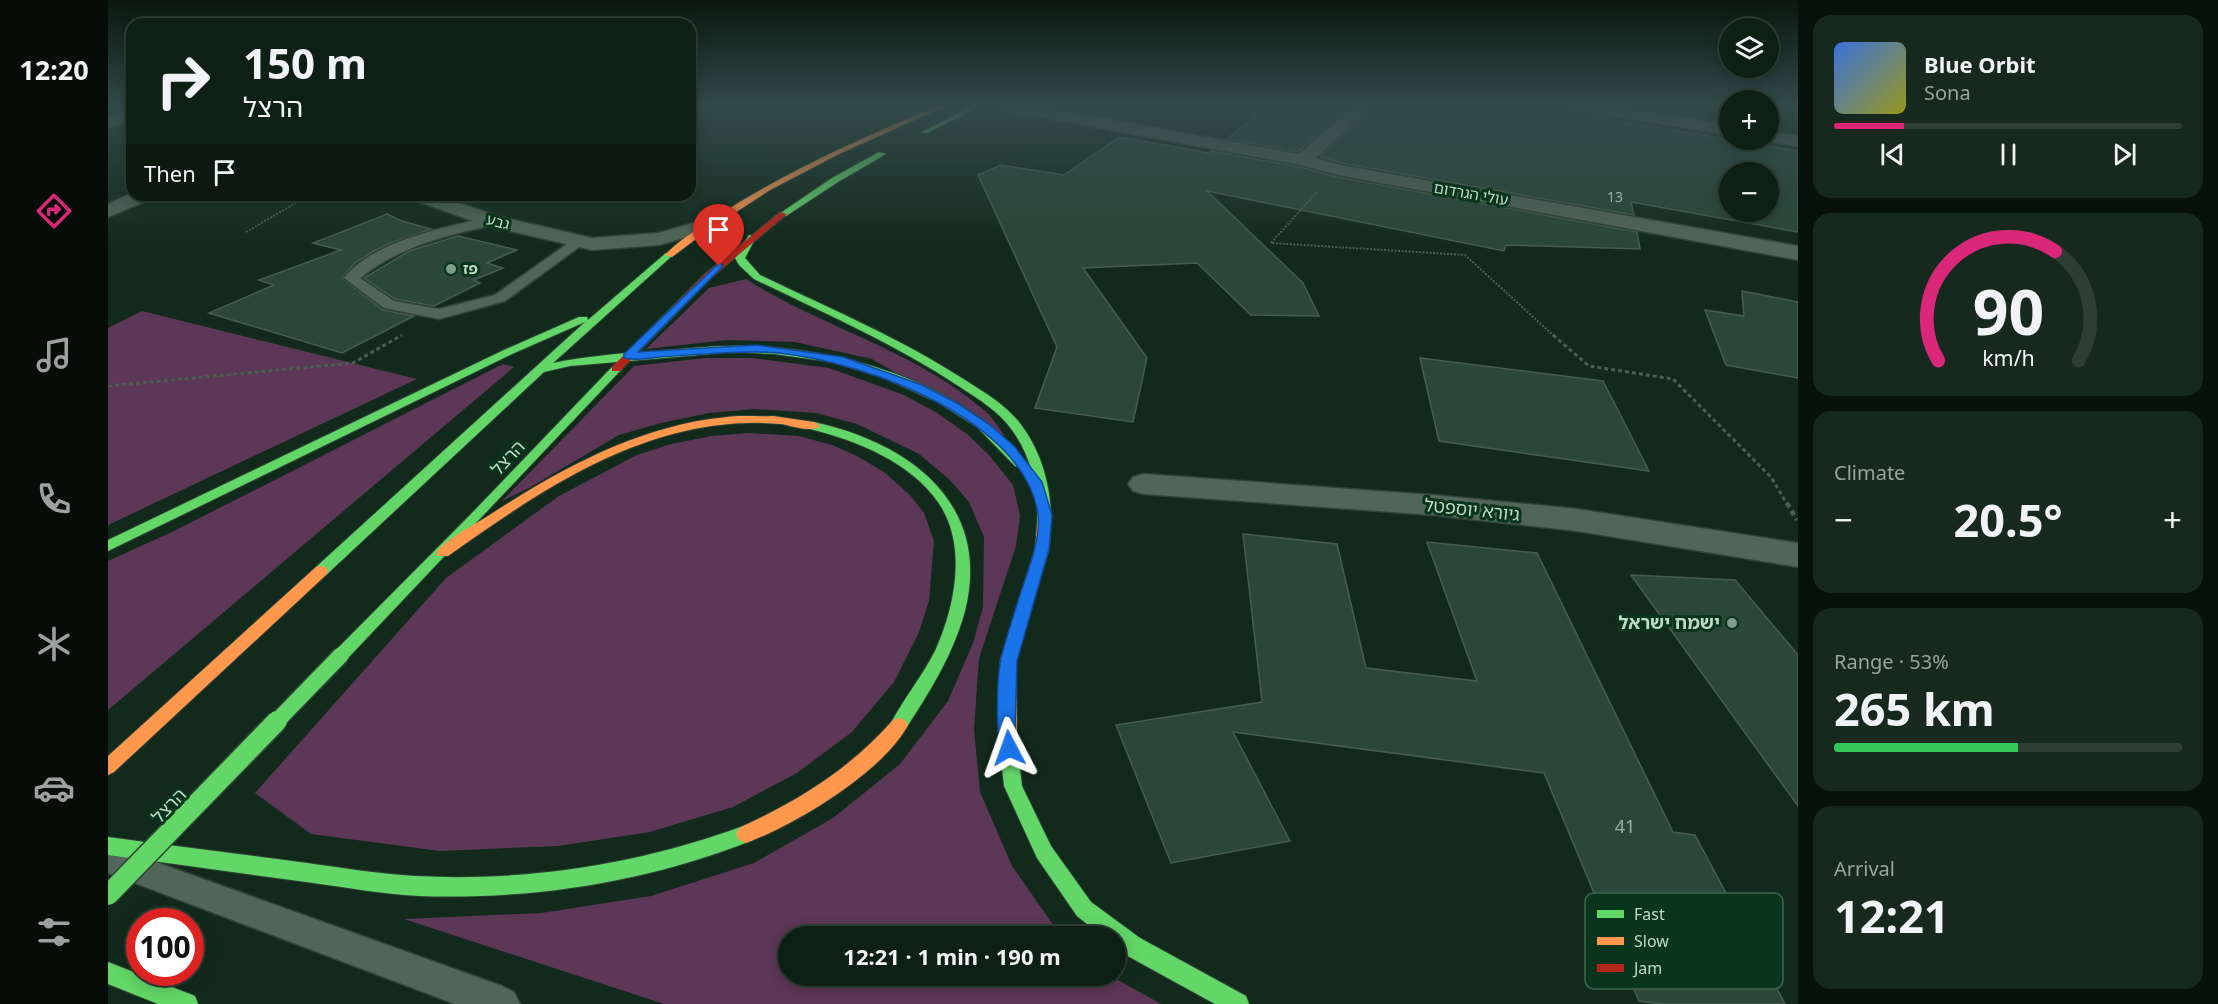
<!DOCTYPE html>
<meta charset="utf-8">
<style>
:root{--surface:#0e2015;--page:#17281e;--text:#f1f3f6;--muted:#9ba3a0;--line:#2e3e34;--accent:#db2777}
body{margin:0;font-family:"Noto Sans","Noto Sans Hebrew",sans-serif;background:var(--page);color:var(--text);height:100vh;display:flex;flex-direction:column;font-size:22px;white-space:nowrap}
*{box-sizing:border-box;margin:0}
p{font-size:20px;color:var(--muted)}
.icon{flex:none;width:33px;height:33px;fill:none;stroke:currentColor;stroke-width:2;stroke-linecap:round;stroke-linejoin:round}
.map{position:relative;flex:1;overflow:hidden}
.side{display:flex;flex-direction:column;gap:15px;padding:15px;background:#08120c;width:420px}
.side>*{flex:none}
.guide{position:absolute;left:18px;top:18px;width:570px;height:183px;border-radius:18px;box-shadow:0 3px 15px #0003,0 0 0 2px var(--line);background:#0e2015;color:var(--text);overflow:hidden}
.fabs{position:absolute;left:1611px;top:18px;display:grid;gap:12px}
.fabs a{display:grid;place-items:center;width:60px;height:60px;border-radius:50%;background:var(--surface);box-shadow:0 3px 15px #0003,0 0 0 2px var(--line);font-size:30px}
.speed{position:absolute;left:18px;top:908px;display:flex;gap:12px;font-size:30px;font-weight:700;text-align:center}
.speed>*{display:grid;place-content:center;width:78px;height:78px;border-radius:50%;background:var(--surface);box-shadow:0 3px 15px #0003,0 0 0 2px var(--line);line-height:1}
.speed .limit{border:9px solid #d22;background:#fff;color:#111}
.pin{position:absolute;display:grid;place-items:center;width:51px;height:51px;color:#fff;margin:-62px -26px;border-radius:50% 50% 50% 0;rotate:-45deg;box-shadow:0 0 6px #0007}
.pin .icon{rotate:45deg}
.me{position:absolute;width:66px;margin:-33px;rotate:356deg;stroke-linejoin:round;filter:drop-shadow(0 0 4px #0008)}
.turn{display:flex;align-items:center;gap:21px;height:126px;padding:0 18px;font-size:27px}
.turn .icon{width:78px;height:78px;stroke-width:2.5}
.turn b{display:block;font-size:42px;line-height:51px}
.then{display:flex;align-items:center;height:57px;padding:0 18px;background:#0003;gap:12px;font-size:22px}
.big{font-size:45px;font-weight:700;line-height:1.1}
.side .widget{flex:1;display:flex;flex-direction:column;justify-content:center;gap:9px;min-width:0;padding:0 21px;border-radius:18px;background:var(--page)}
.side .dial{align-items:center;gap:0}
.dial svg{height:156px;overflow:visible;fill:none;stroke:var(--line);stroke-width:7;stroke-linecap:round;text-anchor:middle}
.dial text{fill:var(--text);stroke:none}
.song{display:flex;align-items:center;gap:18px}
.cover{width:72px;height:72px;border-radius:9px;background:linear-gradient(135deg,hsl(220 70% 55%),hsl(60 70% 35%))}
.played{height:6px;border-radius:3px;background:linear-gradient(90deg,var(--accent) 20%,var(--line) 20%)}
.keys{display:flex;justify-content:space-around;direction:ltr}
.heat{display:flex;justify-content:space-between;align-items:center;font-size:33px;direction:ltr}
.charge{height:9px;border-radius:4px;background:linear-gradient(90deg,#34c759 53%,var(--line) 0)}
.trip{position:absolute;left:670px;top:926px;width:348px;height:60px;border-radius:30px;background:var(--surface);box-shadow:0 3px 15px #0003,0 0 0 2px var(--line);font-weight:700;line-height:60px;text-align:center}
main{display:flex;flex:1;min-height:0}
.dock{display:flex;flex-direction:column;width:108px;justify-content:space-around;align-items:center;background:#060d08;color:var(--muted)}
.dock .icon{width:42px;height:42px}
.dock .active{color:var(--accent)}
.dock b{font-size:27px;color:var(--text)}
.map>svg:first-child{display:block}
.green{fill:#5c3756}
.building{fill:#2a4738;stroke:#475d4f;stroke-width:1.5;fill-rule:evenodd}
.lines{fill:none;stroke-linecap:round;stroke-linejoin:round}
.lane-casing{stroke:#304337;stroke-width:3}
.street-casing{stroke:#304337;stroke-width:3}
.fast-casing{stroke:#304337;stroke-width:2}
.slow-casing{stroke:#304337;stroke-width:2}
.jam-casing{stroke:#304337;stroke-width:2}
.path-far2{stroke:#4c5e52;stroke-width:2;stroke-dasharray:2 1.5;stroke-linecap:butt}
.path-far1{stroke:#4c5e52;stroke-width:3;stroke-dasharray:4 3;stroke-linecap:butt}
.path{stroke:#4c5e52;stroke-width:4.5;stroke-dasharray:5 4;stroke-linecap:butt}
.lane{fill:#516558;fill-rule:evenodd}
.street{fill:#516558;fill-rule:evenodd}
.fast{fill:#63d668;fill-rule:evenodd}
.slow{fill:#ff974d;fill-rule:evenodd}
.jam{fill:#b3261e;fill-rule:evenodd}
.fast-bridge-far1-casing{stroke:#304337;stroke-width:19;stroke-linecap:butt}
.fast-bridge-casing{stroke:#304337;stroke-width:23;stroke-linecap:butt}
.fast-bridge-far1{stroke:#63d668;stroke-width:16}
.fast-bridge{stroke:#63d668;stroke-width:20}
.route{fill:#1a73e8;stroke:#114b97;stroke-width:1.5}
.poi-dot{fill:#829c8a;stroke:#08351b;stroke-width:2}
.labels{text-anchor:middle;stroke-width:6;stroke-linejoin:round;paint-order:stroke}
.far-number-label{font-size:14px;fill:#99b5a2}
.far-street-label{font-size:15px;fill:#bedac5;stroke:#08351b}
.far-poi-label{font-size:15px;font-weight:bold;fill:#bedac5;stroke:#08351b;text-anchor:start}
.street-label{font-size:18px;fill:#bedac5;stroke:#08351b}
.poi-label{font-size:18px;font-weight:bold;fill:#bedac5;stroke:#08351b;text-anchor:end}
.near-number-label{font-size:18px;fill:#99b5a2}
.key{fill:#08351b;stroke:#3f674e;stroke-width:1.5}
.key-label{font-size:16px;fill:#bedac5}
</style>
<main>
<nav class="dock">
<b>12:20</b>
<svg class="icon active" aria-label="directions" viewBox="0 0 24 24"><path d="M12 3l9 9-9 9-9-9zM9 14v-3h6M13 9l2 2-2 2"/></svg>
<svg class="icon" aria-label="music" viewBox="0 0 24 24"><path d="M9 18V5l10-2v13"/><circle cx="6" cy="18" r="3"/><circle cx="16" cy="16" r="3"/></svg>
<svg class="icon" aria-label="phone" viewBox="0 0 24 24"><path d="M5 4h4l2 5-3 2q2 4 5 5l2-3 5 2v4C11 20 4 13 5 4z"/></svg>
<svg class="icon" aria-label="climate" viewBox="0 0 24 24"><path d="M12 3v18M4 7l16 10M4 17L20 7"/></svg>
<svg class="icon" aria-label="car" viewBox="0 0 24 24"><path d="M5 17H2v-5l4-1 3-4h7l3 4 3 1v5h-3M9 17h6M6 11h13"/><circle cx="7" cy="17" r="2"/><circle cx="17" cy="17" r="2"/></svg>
<svg class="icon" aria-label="filters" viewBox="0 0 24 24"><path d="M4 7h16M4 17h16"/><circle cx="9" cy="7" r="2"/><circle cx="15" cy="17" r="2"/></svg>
</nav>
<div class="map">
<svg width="1690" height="1004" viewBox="0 0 1690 1004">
<rect width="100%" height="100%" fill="#122a1c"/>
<g class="green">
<path d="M 638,279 C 715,328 807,350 877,411 C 885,418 891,428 897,436 L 764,359 L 687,342 L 619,340 L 538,349 L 601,288 Z"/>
<polygon points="34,311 309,379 0,525 0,328"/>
<polygon points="598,358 644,358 721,368 796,395 829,413 859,434 881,455 905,485 912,515 908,546 871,658 866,729 872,792 904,866 953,936 681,936 681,975 1001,975 1053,1004 556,1004 296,919 433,913 543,896 646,863 725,818 792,764 840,701 865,643 875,607 876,537 861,502 842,480 811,454 749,424 708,413 646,409 601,413 553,423 511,435 421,488 394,501 526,366"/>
<polygon points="395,364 406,367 0,710 0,561 66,531"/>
<polygon points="640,433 691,436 724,445 749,456 776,472 802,495 816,513 826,541 821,601 811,632 786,682 744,732 689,773 625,807 542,832 450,846 332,851 203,834 147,793 338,578 451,496 529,455 563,444 604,436"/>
</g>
<g class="building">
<polygon points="1162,105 1243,105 1190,152 1119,139"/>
<path d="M 1266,105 L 1416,105 L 1690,151 L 1690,232 L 1523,202 L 1526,215 L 1233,163 L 1212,157 ZM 1622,172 L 1660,172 L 1660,212 L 1622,212 Z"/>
<polygon points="1011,137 1085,150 1101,153 1103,151 1192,167 1230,177 1529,232 1532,249 1398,245 1396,251 1099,191 1195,283 1211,316 1143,315 1089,263 975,268 1039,358 1025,422 927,408 949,347 870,175 893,165 956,175"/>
<polygon points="279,214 294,221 323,229 283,243 264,252 247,263 234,278 275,310 306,316 234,353 101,313 166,285 151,280 233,250 205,243"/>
<polygon points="350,236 409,250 379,263 395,268 366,280 372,283 326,306 287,299 256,278 301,251"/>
<polygon points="1634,291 1690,302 1690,378 1618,365 1597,310 1636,316"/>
<polygon points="1312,358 1495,381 1541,471 1331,441"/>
<polygon points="1135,534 1229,544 1258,668 1369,681 1319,542 1429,553 1565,832 1587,835 1677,1004 1555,1004 1531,1001 1436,773 1125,732 1182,841 1063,863 1008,725 1154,702"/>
<polygon points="1523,575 1627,580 1690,655 1690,806"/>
</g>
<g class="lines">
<g class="lane-casing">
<g id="lane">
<path d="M 383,217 L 388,218 L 389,221 L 388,224 C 335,237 296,244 252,278 L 286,301 L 331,309 L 387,295 L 466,239 L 471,238 L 478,242 L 397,301 L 331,319 L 276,308 L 236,278 C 266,240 338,227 383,217 Z"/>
<polygon points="0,845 394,986 406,992 412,1004 347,1004 0,873"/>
</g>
</g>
<g class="street-casing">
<g id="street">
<polygon points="888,105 922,105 1191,154 1247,105 1264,105 1208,158 1232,165 1690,246 1690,260 1230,175 1193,165 895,110"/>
<polygon points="1456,105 1495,105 1622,125 1622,135 1463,110"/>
<polygon points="1668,106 1676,111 1673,114 1660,119 1660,108"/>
<polygon points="24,109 24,119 0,127 0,117"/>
<polygon points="1660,132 1690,136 1690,146 1654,141 1660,140"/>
<polygon points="24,193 46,195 43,199 0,217 0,204"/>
<polygon points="300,195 328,195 389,216 484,238 550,233 600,219 607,221 610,225 607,229 551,245 484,250 376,225 303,199"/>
<polygon points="1036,474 1325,495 1469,509 1690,543 1690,567 1469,531 1325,515 1036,494 1025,491 1020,484 1025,477"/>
</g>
</g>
<g class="fast-casing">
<g id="fast">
<polygon points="866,105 875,105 819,133 814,132"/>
<polygon points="771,152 778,154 730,182 678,216 671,214 724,178"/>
<path d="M 641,235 L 648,237 L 637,258 L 652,275 C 721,308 792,338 857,380 C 876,392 896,404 911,422 C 934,451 944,489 943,525 L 941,528 L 936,529 L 929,525 C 931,492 924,457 904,430 C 891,411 870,399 852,387 C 787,344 716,313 646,279 L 631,265 L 627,258 Z"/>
<path d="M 558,253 L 565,255 L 445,363 C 479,356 514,353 549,351 C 578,349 607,345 636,346 C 733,348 857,382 918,463 L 912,467 L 907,466 L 869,427 L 829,402 L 776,378 L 724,362 L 666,354 L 626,352 L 462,366 L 436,372 L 218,575 L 208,575 L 206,571 L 208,567 L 477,322 L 404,354 L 0,551 L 0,540 L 396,350 L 471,317 L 479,317 L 480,320 Z"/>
<polygon points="508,366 514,369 512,371 239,659 233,661 227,659 225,655 227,651 365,512 504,367"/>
<path d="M 706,422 C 801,443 884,503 857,611 C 845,655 821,693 797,730 L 791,732 L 785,730 L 782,725 C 795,699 814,677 827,651 C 847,607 860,545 830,502 C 802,462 748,440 702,429 L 700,426 Z"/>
<polygon points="900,736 906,738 909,743 914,786 943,846 983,902 1032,938 1138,996 1141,1004 1107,1004 1016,954 1008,947 1008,936 994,936 969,916 929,858 896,786 891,743 894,738"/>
<path d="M 638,825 L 645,828 L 648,834 L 645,840 C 540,882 425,900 311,896 C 273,894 236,887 198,882 C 132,873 66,864 0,855 L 0,837 C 66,846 132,854 199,863 C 235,868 271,874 307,876 C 419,882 533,864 638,825 Z"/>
<polygon points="0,962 87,996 90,1004 50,1004 0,984"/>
</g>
</g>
<g class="slow-casing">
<g id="slow">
<path d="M 831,105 L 840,105 L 731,154 L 662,190 L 596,233 L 564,257 L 557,255 C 571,240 591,228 608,217 C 678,171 755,138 831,105 Z"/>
<path d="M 665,416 L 706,422 L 712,426 C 704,433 684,426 673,424 C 642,421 608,424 577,431 C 489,451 412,505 340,556 L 330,556 L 328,553 C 337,540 365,525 380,516 C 452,469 532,425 619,417 C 634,415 650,417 665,416 Z"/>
<polygon points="936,521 943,525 941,549 908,661 909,743 906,748 900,750 894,748 891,743 892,661 927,549 929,525"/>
<polygon points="213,566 218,567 220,571 218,575 6,772 0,775 0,756 208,567"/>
<path d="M 791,718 L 797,720 L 800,725 C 775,772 687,825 638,843 L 631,840 L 628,834 L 631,828 C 690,801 742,769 785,720 Z"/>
</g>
</g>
<g class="jam-casing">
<polygon id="jam" points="672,212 679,214 603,278 512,371 504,371 504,367 597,274"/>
</g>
<g class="path-far2">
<polyline points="1209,192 1163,243 1357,255 1446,336"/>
<polyline points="138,232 202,195"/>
</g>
<g class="path-far1">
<polyline points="1445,335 1481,366 1565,379 1663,477 1679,504"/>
<polyline points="0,386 245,363 294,335"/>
</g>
<polyline class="path" points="1679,503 1689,520"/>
<use href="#lane" class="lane"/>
<use href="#street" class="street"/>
<use href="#fast" class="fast"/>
<use href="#slow" class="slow"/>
<use href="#jam" class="jam"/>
<g class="fast-bridge-far1-casing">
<polyline id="fast-bridge-far1" points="168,722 233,655"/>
</g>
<g class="fast-bridge-casing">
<polyline id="fast-bridge" points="0,895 169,721"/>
</g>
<use href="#fast-bridge-far1" class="fast-bridge-far1"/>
<use href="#fast-bridge" class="fast-bridge"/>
</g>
<linearGradient id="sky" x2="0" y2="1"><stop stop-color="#0a170f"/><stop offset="0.43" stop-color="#334a4b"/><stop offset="1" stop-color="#334a4b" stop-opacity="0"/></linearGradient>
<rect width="1690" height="246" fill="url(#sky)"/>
<path class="route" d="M 611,263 L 614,264 L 614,267 L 530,352 L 649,345 L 735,357 L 814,385 L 849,403 L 881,424 L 906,446 L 934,482 L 944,515 L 941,549 L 909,661 L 907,730 L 910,748 L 907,754 L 901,756 L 894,754 C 887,739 889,676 893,659 C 898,638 905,618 911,598 C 919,573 933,541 930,514 C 916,414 734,352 648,352 C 616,352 584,355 552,357 C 541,358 527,361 516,358 L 516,354 Z"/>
<g class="poi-dot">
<circle cx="343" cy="269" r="6"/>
<circle cx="1624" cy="623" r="6"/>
</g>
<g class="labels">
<g class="far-number-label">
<text x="1507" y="202">13</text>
</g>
<g class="far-street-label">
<text transform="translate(1363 194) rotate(10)" y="5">עולי הגרדום</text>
<text transform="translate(390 222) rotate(15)" y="5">גבע</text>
</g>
<g class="far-poi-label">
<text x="355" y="274">פז</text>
</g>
<g class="street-label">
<text transform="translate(400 458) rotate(-47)" y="6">הרצל</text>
<text transform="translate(1364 510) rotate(6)" y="6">גיורא יוספטל</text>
<text transform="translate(61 806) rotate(-46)" y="6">הרצל</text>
</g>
<g class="poi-label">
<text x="1612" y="629">ישמח ישראל</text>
</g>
<g class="near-number-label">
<text x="1517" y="833">41</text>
</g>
</g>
<rect x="1477" y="893" width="198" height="96" rx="9" class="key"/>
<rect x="1489" y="910" width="27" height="8" fill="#63d668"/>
<rect x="1489" y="937" width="27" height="8" fill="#ff974d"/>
<rect x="1489" y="964" width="27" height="8" fill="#b3261e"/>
<g class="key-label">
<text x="1526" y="920">Fast</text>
<text x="1526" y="947">Slow</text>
<text x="1526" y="974">Jam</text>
</g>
</svg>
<div class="fabs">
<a><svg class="icon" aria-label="layers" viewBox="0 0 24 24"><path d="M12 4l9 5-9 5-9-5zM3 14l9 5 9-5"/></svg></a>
<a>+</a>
<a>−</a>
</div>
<div class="speed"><div class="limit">100</div></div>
<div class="pin" style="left:611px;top:266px;background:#d93025"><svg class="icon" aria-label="arrive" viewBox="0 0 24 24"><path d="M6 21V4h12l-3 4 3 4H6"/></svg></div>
<svg class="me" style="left:901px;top:748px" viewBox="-20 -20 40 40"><path d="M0-17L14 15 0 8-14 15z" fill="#1a73e8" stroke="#fff" stroke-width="4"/></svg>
<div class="trip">12:21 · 1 min · 190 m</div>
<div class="guide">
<div class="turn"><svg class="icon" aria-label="right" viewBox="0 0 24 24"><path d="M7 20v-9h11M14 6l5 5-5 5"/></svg><div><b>150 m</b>הרצל</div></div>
<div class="then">Then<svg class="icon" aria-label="arrive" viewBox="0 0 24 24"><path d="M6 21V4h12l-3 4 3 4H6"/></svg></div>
</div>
</div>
<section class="side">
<div class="widget">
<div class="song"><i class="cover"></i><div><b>Blue Orbit</b><p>Sona</p></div></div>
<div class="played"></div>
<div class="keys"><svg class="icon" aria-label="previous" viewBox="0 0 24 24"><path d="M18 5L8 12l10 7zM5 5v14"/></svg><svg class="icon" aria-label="pause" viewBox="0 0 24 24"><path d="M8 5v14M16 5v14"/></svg><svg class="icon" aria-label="next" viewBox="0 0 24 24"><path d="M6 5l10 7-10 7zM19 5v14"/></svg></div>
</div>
<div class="widget dial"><svg viewBox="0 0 100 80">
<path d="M14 69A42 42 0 1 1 86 69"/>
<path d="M14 69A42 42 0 0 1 74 13" stroke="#db2777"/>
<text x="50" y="56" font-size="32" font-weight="700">90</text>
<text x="50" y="72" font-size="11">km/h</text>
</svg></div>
<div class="widget"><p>Climate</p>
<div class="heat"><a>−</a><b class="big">20.5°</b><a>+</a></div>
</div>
<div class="widget"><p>Range · 53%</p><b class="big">265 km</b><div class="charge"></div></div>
<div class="widget"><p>Arrival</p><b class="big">12:21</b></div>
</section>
</main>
